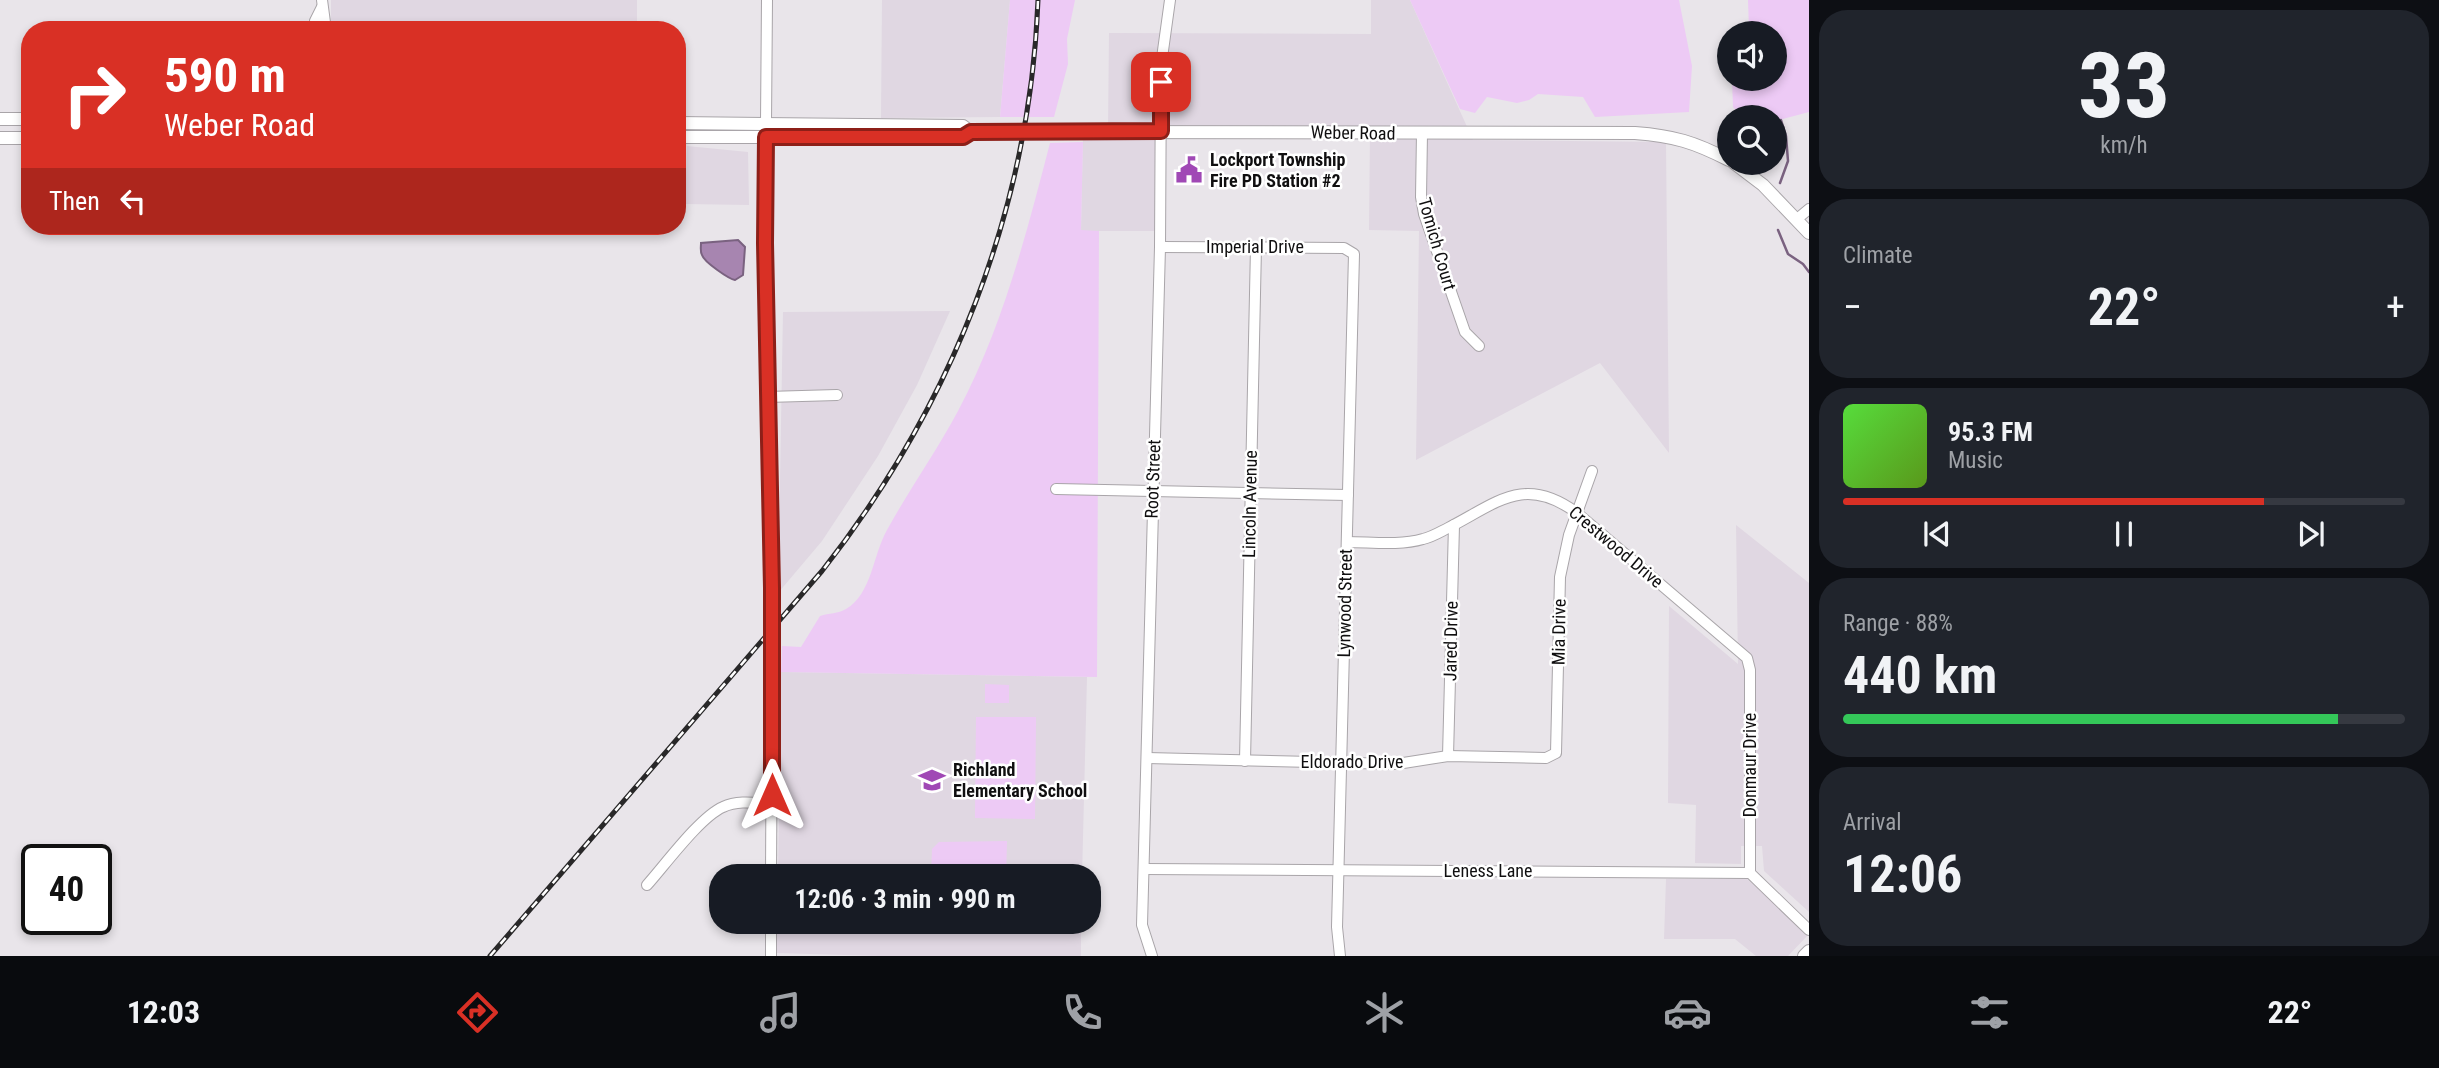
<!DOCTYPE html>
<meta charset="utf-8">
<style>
:root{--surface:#171b24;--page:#20242c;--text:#f1f3f6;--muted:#9ea1a6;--line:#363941;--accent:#d93025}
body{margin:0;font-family:"Roboto Condensed",sans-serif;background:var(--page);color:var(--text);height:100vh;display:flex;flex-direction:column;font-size:26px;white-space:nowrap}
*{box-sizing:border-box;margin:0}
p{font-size:23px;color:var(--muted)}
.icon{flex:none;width:38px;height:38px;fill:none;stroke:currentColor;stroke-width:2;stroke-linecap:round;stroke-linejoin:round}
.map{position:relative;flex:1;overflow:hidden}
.drawer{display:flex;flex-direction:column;gap:10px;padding:10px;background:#0d0f14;width:630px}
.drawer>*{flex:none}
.hud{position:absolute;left:21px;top:21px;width:665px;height:214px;border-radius:28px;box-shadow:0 4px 10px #0003;background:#d93025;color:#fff;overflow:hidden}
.buttons{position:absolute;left:1717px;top:21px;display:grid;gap:14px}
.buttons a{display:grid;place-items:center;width:70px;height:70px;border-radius:50%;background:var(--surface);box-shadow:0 4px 10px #0003;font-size:35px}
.speed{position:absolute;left:21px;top:844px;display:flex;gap:14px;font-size:35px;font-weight:700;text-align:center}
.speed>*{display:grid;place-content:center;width:91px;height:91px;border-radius:50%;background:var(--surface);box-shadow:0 4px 10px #0003;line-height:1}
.speed .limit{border:4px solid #111;border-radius:10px;background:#fff;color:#111}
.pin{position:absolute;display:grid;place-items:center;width:60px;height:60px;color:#fff;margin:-30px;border-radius:14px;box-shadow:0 4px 10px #0006}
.me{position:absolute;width:77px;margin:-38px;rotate:0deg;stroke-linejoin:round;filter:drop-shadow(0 0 5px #0008)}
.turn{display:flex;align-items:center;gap:24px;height:147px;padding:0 28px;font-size:32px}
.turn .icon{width:91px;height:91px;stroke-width:2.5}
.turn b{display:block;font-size:49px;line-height:60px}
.then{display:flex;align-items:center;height:66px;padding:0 28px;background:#0003;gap:14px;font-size:26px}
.big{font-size:52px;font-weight:700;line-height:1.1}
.drawer .card{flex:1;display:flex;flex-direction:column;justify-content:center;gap:10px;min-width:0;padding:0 24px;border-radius:28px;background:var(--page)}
.drawer .dial{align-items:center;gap:0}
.dial b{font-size:91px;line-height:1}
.song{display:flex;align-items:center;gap:21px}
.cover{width:84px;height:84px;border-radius:10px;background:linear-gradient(135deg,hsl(110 70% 55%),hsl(90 70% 35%))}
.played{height:7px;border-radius:4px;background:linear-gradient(90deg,var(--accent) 75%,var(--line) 75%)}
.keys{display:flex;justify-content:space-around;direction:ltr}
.heat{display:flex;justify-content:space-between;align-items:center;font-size:38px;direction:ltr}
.charge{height:10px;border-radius:5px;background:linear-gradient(90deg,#34c759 88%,var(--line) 0)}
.trip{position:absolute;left:709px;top:864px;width:392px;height:70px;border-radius:28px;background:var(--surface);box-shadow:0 4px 10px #0003;font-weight:700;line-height:70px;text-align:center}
.dock{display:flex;height:112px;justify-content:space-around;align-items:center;background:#090b0e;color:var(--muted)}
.dock .icon{width:49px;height:49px}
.dock .current{color:var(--accent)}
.dock b{font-size:32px;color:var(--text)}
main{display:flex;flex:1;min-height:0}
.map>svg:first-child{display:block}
.built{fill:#e0d7e2}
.green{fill:#edcaf5}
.water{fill:#a785b0;stroke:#7a6280;stroke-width:2}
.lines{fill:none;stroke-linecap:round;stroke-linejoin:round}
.stream{stroke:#7a6280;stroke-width:2.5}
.minor-casing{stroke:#a9a5a9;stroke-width:12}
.major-casing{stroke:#a9a5a9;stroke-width:14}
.minor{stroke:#fff;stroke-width:10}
.major{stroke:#fff;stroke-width:12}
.rail-casing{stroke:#292829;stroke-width:5}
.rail{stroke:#fff;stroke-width:2.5;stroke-dasharray:8;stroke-linecap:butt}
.minor-bridge-casing{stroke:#a9a5a9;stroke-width:12;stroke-linecap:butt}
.major-bridge-casing{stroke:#a9a5a9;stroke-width:14;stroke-linecap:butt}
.minor-bridge{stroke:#fff;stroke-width:10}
.major-bridge{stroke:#fff;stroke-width:12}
.route-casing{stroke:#8d1f18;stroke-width:18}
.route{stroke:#d93025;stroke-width:12}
.labels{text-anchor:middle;stroke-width:5;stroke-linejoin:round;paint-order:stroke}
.street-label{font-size:18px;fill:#100f10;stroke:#fff}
.poi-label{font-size:18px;font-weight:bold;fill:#100f10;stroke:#fff;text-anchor:start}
</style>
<main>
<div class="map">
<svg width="1809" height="956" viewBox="0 0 1809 956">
<rect width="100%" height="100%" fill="#e9e5ea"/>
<g class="built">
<rect x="331" y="0" width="306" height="30"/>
<polygon points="882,0 1010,0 1000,117 881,118"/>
<polygon points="1371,0 1410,0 1473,140 1666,142 1669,453 1600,363 1416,460 1419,231 1369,230 1370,131 1108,129 1109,33 1371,34"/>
<polygon points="1158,133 1158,231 1081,231 1083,134"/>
<polygon points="687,146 748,152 749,205 685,204"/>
<polygon points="950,311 917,385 878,456 822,541 778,593 783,312"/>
<polygon points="1736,525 1809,583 1809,912 1764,871 1762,846 1741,846 1741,864 1695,863 1696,805 1668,803 1669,606 1738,664"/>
<polygon points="781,672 1087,677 1082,877 778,877"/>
<polygon points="1666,879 1747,879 1809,934 1788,956 1756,956 1735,939 1664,939"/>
<polygon points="777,922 1081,922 1081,956 879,956 777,953"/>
</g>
<g class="green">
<polygon points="1010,0 1075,0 1067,39 1068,64 1054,117 1000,117"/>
<polygon points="1410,0 1679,0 1692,66 1689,112 1595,117 1583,97 1538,94 1529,100 1517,103 1487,97 1475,113 1460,109"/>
<polygon points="1748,0 1809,0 1809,112 1775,121 1774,117 1743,117 1733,107 1732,79 1774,79 1774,33 1747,33 1749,29"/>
<path d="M 1083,142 L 1081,230 L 1099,231 L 1097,677 L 781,672 L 782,646 L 801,647 L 820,616 C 829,613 838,614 846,609 C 872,594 873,554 887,530 C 909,490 936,452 958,411 C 1003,326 1026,235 1050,143 Z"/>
<polygon points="985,684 1009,685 1009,703 985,703"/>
<polygon points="976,717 1036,717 1035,819 975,818"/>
<polygon points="1007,841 1006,877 931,877 932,849 939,842"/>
</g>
<path class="water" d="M 738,240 L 745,247 L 743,275 L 735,280 C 729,279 704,262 702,255 C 700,252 701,247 701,243 Z"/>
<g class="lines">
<g class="stream">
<polyline points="1780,183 1788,161 1786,136 1781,120"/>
<polyline points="1778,230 1788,254 1803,264 1809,272"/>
</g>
<g class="minor-casing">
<g id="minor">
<polyline points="322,0 326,30"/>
<polyline points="767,0 765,244 772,588"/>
<polyline points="315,30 315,21 322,7"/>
<polyline points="1422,133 1421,197 1424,214 1465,332 1479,346"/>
<polyline points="1797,219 1809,209"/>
<polyline points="1160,247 1344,248 1354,254 1337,927 1340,956"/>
<polyline points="767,397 837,395"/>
<polyline points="1056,489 1348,495"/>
<path d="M 1347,542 C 1371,542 1399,546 1423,539 C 1432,537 1440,532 1448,528 C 1497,503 1524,474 1577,513 L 1747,658 L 1750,670 L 1750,873"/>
<polyline points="1448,756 1454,525"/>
<polyline points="1147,758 1397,764 1448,756 1546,758 1556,753 1560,577 1569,535 1592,471"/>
<polyline points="1245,761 1256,247"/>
<polyline points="1144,869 1750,873 1809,930"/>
<polyline points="771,877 772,680"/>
<path d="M 647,885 C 665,865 700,817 723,807 C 738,800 755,803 771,804"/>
<polyline points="771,956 771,922"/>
<polyline points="1152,956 1142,925 1160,247 1161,65 1170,0"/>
</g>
</g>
<g class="major-casing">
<g id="major">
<polyline points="0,119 30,119"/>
<polyline points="677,123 963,126 971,132"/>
<path d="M 1062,132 L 1635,133 C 1674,136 1694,142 1729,160"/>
<polyline points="677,137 963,137 971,132 991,131"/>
<polyline points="0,138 30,138"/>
<polyline points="1734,163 1763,185 1809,233"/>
<polyline points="1804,956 1809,951"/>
</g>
</g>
<use href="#minor" class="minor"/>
<use href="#major" class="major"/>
<g class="rail-casing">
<path id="rail" d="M 490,956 L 822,571 C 951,407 1030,210 1038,0"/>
</g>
<use href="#rail" class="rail"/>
<g class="minor-bridge-casing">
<polyline id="minor-bridge" points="772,588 772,680"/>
</g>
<g class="major-bridge-casing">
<polyline id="major-bridge" points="991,131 1062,132"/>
</g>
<use href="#minor-bridge" class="minor-bridge"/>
<use href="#major-bridge" class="major-bridge"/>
</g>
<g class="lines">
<g class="route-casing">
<polyline id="route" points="772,795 772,588 765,243 766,137 963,137 971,132 1161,131 1161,82"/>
</g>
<use href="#route" class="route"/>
</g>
<defs>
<g id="civic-bare" transform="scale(2.1)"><path d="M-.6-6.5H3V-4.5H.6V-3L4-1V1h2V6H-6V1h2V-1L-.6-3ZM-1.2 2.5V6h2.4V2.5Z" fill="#a048b5" stroke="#fff" stroke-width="2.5" paint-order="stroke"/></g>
<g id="school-bare" transform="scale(2.1)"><path d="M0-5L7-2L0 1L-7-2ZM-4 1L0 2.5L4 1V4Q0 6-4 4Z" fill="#a048b5" stroke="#fff" stroke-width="2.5" paint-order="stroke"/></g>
</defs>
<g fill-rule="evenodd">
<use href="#civic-bare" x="1189" y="170"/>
<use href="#school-bare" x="932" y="780"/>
</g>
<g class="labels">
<g class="street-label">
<text transform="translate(1353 133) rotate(1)" y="6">Weber Road</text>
<text transform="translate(1437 244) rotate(74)" y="6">Tomich Court</text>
<text x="1255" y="253">Imperial Drive</text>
<text transform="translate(1153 479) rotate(-88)" y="6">Root Street</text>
<text transform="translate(1250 504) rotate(-89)" y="6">Lincoln Avenue</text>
<text transform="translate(1616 547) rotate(40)" y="6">Crestwood Drive</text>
<text transform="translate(1345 603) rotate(-89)" y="6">Lynwood Street</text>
<text transform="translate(1559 632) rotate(-89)" y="6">Mia Drive</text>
<text transform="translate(1451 641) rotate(-89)" y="6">Jared Drive</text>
<text x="1352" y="768">Eldorado Drive</text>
<text transform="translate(1750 765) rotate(-90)" y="6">Donmaur Drive</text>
<text x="1488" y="877">Leness Lane</text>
</g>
<g class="poi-label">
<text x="1210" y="166">Lockport Township<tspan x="1210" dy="21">Fire PD Station #2</tspan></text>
<text x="953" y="776">Richland<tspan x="953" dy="21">Elementary School</tspan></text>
</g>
</g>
</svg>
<div class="buttons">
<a><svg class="icon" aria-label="sound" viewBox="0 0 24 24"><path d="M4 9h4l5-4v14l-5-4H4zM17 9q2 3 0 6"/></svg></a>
<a><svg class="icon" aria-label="search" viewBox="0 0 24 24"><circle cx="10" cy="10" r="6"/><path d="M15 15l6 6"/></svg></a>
</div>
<div class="speed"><div class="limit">40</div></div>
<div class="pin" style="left:1161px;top:82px;background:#d93025"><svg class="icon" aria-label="arrive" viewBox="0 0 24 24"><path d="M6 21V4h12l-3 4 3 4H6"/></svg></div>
<svg class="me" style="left:772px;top:795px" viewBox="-20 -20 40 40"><path d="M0-17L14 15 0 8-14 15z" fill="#d93025" stroke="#fff" stroke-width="4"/></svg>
<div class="trip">12:06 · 3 min · 990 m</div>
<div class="hud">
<div class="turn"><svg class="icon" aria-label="right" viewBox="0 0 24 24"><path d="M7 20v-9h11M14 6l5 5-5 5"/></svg><div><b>590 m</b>Weber Road</div></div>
<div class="then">Then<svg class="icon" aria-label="left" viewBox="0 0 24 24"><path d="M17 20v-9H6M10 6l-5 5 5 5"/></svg></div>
</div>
</div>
<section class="drawer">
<div class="card dial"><b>33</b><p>km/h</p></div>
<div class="card"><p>Climate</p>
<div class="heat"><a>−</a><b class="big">22°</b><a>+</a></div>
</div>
<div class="card">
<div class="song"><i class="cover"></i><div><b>95.3 FM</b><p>Music</p></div></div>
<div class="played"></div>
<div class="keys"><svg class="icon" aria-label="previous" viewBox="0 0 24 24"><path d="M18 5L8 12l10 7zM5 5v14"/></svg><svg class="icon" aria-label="pause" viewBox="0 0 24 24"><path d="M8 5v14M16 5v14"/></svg><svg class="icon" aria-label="next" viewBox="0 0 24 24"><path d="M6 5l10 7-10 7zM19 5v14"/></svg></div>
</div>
<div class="card"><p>Range · 88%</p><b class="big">440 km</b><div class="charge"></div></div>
<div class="card"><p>Arrival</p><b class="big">12:06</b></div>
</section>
</main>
<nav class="dock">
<b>12:03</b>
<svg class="icon current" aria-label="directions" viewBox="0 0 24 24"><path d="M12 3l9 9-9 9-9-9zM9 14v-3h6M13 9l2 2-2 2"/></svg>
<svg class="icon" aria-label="music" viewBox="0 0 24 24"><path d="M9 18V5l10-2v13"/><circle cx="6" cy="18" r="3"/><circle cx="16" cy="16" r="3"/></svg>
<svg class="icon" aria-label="phone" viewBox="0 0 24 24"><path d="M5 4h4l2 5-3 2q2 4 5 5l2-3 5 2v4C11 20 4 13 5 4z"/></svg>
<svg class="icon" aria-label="climate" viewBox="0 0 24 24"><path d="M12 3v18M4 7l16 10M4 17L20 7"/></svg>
<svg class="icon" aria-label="car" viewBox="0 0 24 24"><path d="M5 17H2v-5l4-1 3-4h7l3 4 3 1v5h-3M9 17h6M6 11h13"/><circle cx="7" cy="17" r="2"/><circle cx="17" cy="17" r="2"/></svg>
<svg class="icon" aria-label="filters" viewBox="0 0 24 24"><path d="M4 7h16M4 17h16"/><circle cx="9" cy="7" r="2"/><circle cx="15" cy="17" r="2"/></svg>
<b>22°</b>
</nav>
